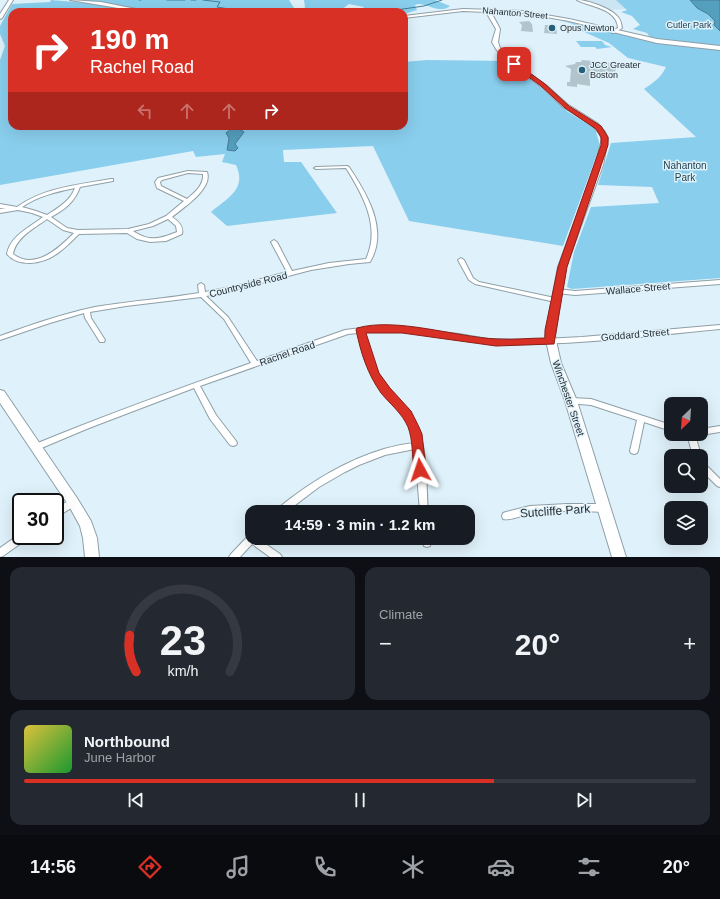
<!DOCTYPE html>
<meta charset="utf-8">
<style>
:root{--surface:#171b24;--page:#242831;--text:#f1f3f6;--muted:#9ea1a6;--line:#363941;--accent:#d93025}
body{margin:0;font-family:Arial,sans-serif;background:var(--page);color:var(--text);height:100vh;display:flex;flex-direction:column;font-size:15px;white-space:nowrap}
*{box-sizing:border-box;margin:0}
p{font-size:13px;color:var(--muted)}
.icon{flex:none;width:22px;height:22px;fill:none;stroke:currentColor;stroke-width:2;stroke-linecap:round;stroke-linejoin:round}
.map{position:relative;height:557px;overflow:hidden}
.details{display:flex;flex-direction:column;gap:10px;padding:10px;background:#0d0f14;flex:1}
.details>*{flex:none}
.top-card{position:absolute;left:8px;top:8px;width:400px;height:122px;border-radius:12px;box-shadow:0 4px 16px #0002;background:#d93025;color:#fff;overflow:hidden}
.needle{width:26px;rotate:205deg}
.buttons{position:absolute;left:664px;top:397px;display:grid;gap:8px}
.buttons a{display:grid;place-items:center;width:44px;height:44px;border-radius:8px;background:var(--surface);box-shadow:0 4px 16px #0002;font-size:20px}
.speed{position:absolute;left:12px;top:493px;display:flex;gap:8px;font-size:20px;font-weight:700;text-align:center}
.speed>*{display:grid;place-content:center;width:52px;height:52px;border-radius:50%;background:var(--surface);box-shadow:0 4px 16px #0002;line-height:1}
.speed .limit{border:2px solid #111;border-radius:6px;background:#fff;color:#111}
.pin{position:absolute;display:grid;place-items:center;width:34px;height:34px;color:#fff;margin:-17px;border-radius:8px;box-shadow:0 2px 6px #0006}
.me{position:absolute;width:44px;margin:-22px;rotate:355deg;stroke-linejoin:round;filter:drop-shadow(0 0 3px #0008)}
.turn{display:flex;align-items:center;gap:14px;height:84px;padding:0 16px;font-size:18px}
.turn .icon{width:52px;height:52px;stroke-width:2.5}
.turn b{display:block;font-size:28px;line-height:34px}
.lanes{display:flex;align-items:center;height:38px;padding:0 16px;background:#0003;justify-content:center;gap:20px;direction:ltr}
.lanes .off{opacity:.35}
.big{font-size:30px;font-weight:700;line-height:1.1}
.details .card{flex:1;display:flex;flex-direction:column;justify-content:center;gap:6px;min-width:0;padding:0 14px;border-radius:12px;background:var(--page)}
.details .dial{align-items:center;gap:0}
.dial svg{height:104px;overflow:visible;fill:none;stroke:var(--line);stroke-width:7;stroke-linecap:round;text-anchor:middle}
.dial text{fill:var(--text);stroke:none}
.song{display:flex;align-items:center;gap:12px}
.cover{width:48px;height:48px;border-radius:6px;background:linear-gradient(135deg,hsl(50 70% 55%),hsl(130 70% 35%))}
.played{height:4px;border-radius:2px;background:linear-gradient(90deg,var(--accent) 70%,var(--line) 70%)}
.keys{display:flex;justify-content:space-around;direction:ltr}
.heat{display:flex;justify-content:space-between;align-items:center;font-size:22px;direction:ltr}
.details .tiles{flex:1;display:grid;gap:10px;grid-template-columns:1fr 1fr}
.card:last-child{grid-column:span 2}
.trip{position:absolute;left:245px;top:505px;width:230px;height:40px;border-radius:12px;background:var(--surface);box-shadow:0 4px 16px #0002;font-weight:700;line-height:40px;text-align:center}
.tab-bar{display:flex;height:64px;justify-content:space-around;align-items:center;background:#090b0e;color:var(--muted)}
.tab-bar .icon{width:28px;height:28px}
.tab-bar .active{color:var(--accent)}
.tab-bar b{font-size:18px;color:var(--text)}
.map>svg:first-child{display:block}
.built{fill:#cbe5f2}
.green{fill:#89ceed}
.water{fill:#549ebe;stroke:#467c94}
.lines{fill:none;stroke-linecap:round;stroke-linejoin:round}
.stream{stroke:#467c94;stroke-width:1}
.building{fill:#b2c4cc}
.street-casing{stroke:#8e9fa7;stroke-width:2}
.secondary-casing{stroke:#8e9fa7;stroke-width:2}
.street{fill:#fff;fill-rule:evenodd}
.secondary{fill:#fff;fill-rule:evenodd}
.route{fill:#d93025;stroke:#8d1f18}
.poi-dot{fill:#256078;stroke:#dff1fa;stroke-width:1.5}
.labels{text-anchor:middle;stroke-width:3;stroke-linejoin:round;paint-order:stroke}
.far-street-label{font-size:9px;fill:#272e32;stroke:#dff1fa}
.far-park-label{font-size:9px;fill:#1b3d4c;stroke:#dff1fa}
.far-poi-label{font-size:9px;fill:#272e32;stroke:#dff1fa;text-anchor:start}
.park-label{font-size:10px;fill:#1b3d4c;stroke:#dff1fa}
.street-label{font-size:10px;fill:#272e32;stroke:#dff1fa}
.near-street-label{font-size:12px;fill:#272e32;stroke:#dff1fa}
</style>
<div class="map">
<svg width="720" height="557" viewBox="0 0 720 557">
<rect width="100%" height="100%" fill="#dff1fa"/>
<polygon class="built" points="582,0 618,0 626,9 609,10"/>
<g class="green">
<path d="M 51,0 L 98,4 L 144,12 L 12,12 L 12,126 L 404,126 L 404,62 L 427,60 L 507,61 L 539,86 L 568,112 L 595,128 L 600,146 L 563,246 L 409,221 L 373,146 L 283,150 L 284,162 L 301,162 L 337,213 L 227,226 L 211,212 C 228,198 247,189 236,165 L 222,162 L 225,154 L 196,157 L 193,151 L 0,185 L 0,60 L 5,46 L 0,34 L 0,26 L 12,4 L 50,2 Z"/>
<polygon points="84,0 289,0 294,8 292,12 156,12"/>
<path d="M 304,0 L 435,0 L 450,6 C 440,14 428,4 418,4 L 415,5 L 417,10 L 404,14 L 404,12 L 359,12 L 364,7 L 349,4 L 341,10 L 348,12 L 302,12 L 305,7 Z"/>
<polygon points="616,0 690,0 697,8 708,14 715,21 714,25 720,31 720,46 651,39 647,33 633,29 640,25 632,16 621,12 627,10"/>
<path d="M 553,18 L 647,41 L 720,49 L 720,278 L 572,289 L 567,287 L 574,252 L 591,207 L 659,203 L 652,187 L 598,185 L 611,143 L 696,137 L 644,89 C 654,82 661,78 666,67 L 628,58 L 609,43 L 575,28 L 573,24 Z"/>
<polygon points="576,41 602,41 605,45 612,47 597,49 595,47 581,47"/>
</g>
<g class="water">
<polygon points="690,0 720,0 720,31 714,25 715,21 708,14 697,8"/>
<polygon points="231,129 239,129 244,132 235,144 238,148 235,151 227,150 229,138 226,133"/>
</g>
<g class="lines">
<g class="stream">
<polyline points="139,0 141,0"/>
<polyline points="167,0 185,0"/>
<polyline points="191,0 196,0"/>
<polyline points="203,0 220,2 217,7 247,12"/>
<polyline points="382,12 424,6 442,0"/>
</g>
</g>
<g class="building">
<polygon points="529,21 532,24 533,32 521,31 522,25 519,22"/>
<polygon points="545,25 556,25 557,34 544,33"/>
<polygon points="582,60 614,63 618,64 614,74 590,72 590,86 577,84 577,87 567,86 567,82 570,82 571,69 565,66 575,64 576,62 581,62"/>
</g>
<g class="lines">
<g class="street-casing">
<g id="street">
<path d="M 577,0 C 587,0 610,8 617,16 C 621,20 621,23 622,28 L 614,33 L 612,33 L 612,31 L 618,28 C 617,8 590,7 577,0 Z"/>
<path d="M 347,166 L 349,167 C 367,194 389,230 370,262 L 349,264 L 311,270 L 235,290 L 206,296 L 228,317 L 257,361 L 345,330 L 361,328 L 403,328 L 459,334 L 488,339 L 526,340 L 582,337 L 720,325 L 720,329 C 646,336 572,346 498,344 C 484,344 472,341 459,338 C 428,333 396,330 365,332 C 368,352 375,372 388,388 C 397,399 408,408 415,421 C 428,446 426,485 428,512 L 420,512 L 415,449 L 385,455 L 359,465 L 345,472 L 319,487 L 286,512 L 276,512 L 277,509 C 309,483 344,461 384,449 C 394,446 404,444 414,443 C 409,414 395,409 380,388 C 368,372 361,352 358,333 L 348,334 L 200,386 L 216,415 L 236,441 L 237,443 L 236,445 L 233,446 L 230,445 L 210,419 L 194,388 L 89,428 L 39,449 L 36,450 L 33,449 L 32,447 L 33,445 C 105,415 178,389 251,363 L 224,319 L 201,297 L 126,306 L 90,312 L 91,318 L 105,340 L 104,342 L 100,342 L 85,318 L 84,313 L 50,323 L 0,340 L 0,336 C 31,325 62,314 95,307 C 129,301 164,299 199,293 L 198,285 L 201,283 L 204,285 L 205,292 L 235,286 L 287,272 L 271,242 L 274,240 L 277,242 L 292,271 L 329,263 L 366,259 C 381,227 363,195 346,168 L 316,169 L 314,168 L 316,167 Z"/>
<path d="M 188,171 L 207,172 C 213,189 183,208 172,217 C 178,221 184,226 182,234 L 166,241 L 150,242 L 137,239 L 127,233 L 79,234 C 65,248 52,262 30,263 C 21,263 13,261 7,254 C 10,236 30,227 43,217 L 32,213 L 18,210 L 0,213 L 0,209 L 6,208 L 0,208 L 0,204 L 17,207 C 45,187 78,185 111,179 L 113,179 L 113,181 L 80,187 C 75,202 64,210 51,217 L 67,228 L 78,230 L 128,229 L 149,224 L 166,216 L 184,201 L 157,188 L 155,182 L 158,178 ZM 188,173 L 203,174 C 204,185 195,192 187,199 L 161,186 L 160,182 L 162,180 ZM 75,188 C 70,201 58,208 47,215 L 36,211 L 22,207 C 38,196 56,192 75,188 ZM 47,219 L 63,230 L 74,233 C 59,248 35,271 13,254 C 16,237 35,228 47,219 ZM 168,219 L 176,226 L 177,232 C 160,239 149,242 133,231 L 153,226 Z"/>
<polygon points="461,258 464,260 473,278 479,282 555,298 558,300 555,302 475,284 469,280 458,260"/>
<polygon points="720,280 720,284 575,295 557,293 554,291 557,289 575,291"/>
<polygon points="571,398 591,399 671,425 671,431 644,422 638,451 637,453 634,454 631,453 630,451 637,420 591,405 568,403 567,401 568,399"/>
<polygon points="720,426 720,432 701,435 698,434 701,434 701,429"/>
<polygon points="687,434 695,434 701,456 693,456"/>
<polygon points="701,462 704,463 720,479 720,487 717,486 701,470"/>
<polygon points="73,498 76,499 77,502 76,505 55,518 55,509"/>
<path d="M 567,504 L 604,504 L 607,505 L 608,508 L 607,511 L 604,512 C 579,511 554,510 530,514 C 523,515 509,521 503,519 L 502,516 L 503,513 L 506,512 L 530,506 Z"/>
<polygon points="21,533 21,536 28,536 27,539 3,556 0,557 0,548"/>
<polygon points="252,534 252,538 257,538 280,554 282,557 270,557 252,544 240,557 229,557 231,554 249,535"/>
<polygon points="422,538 430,538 431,543 430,546 427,547 424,546"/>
</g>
</g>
<g class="secondary-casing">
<g id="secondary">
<polygon points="9,0 13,0 2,18 0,19 0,14"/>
<polygon points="70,0 101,2 151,12 142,12"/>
<polygon points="463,9 523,11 569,19 657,39 720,46 720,50 657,43 569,21 523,13 491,12 500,29 498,42 500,48 511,60 547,86 567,104 597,123 605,132 608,139 603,165 566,267 555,336 561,363 577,401 626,557 612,557 565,401 551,363 545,336 558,267 595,165 602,139 599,133 592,125 563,107 543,88 507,62 496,49 492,42 496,29 486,12 463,11 404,18 404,16"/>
<polygon points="0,390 4,391 77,498 91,521 97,538 99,557 85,557 83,538 80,526 69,506 0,403"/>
</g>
</g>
<use href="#street" class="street"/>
<use href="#secondary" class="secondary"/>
</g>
<path class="route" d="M 512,63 L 516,63 L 545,84 L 569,106 L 601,126 L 608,137 L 608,145 L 567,267 L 554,344 L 496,346 L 402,333 L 366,333 L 379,373 L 390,388 L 411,411 L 419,427 L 422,434 L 426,470 L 424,473 L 420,475 L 415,473 L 414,470 C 412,456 413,440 408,427 C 402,413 390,404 381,393 C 367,373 361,353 356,330 L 357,328 C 397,317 455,337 497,339 C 513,340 529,338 545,338 L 545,330 L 558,267 L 601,145 L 601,137 L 596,129 L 565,108 L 541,86 L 512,65 Z"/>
<g class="poi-dot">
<circle cx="552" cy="28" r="4"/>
<circle cx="582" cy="70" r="4"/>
</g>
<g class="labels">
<g class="far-street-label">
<text transform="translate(515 13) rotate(5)" y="3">Nahanton Street</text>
</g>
<g class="far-park-label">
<text x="689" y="28">Cutler Park</text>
</g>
<g class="far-poi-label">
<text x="560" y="31">Opus Newton</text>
<text x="590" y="68">JCC Greater<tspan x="590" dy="10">Boston</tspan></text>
</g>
<g class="park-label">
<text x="685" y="169">Nahanton<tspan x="685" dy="12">Park</tspan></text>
</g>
<g class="street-label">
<text transform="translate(248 284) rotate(-14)" y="4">Countryside Road</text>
<text transform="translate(638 288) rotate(-5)" y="4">Wallace Street</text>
<text transform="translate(635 334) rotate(-5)" y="4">Goddard Street</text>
<text transform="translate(287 353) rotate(-19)" y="4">Rachel Road</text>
<text transform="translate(569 398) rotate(71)" y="4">Winchester Street</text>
</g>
<g class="near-street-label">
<text transform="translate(555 511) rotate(-4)" y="4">Sutcliffe Park</text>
</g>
</g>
</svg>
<div class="buttons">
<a><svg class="needle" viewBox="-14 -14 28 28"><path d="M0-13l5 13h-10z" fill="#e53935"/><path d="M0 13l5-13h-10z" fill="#9ea1a6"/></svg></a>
<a><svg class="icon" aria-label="search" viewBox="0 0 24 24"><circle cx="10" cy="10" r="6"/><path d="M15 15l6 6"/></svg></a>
<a><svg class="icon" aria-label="layers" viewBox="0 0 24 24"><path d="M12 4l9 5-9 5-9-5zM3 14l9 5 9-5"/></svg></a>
</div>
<div class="speed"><div class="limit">30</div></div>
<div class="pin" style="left:514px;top:64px;background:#d93025"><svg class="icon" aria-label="arrive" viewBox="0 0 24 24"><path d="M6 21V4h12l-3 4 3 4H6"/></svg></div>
<svg class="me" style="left:420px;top:470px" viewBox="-20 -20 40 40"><path d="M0-17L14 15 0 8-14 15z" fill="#d93025" stroke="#fff" stroke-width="4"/></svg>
<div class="trip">14:59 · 3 min · 1.2 km</div>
<div class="top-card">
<div class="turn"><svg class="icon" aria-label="right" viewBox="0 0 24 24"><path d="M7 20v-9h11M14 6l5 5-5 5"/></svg><div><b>190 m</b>Rachel Road</div></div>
<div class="lanes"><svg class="icon off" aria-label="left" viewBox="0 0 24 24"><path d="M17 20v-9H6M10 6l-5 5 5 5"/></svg><svg class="icon off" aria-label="ahead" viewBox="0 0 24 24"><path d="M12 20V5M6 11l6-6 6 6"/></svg><svg class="icon off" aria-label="ahead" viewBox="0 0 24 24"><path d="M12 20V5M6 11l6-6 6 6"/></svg><svg class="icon" aria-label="right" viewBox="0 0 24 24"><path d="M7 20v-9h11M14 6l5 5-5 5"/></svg></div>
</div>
</div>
<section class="details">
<div class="tiles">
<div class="card dial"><svg viewBox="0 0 100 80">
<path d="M14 69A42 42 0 1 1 86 69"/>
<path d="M14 69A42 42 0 0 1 9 41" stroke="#d93025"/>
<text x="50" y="56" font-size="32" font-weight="700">23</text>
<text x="50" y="72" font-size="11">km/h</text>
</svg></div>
<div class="card"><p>Climate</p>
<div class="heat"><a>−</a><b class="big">20°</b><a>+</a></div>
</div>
<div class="card">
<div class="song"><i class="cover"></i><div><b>Northbound</b><p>June Harbor</p></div></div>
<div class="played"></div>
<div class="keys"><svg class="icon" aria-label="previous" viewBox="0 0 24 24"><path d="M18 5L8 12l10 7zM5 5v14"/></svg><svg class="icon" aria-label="pause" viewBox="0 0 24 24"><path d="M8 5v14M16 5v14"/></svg><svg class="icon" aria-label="next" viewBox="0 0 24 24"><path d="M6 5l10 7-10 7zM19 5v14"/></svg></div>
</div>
</div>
</section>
<nav class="tab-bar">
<b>14:56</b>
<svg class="icon active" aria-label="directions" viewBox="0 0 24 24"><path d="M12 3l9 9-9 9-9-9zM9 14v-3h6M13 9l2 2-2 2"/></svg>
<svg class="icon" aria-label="music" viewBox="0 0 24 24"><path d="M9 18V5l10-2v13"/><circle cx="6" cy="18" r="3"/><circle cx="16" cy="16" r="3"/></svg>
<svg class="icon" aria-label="phone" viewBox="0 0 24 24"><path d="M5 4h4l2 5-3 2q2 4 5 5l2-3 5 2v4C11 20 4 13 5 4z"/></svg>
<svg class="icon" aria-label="climate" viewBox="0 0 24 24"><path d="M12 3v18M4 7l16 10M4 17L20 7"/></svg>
<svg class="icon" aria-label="car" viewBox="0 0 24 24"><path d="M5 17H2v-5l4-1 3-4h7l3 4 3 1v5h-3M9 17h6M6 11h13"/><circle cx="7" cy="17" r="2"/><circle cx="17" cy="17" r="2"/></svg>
<svg class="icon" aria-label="filters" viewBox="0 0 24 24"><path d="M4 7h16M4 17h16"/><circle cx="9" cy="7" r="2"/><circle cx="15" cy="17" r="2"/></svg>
<b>20°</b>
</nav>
